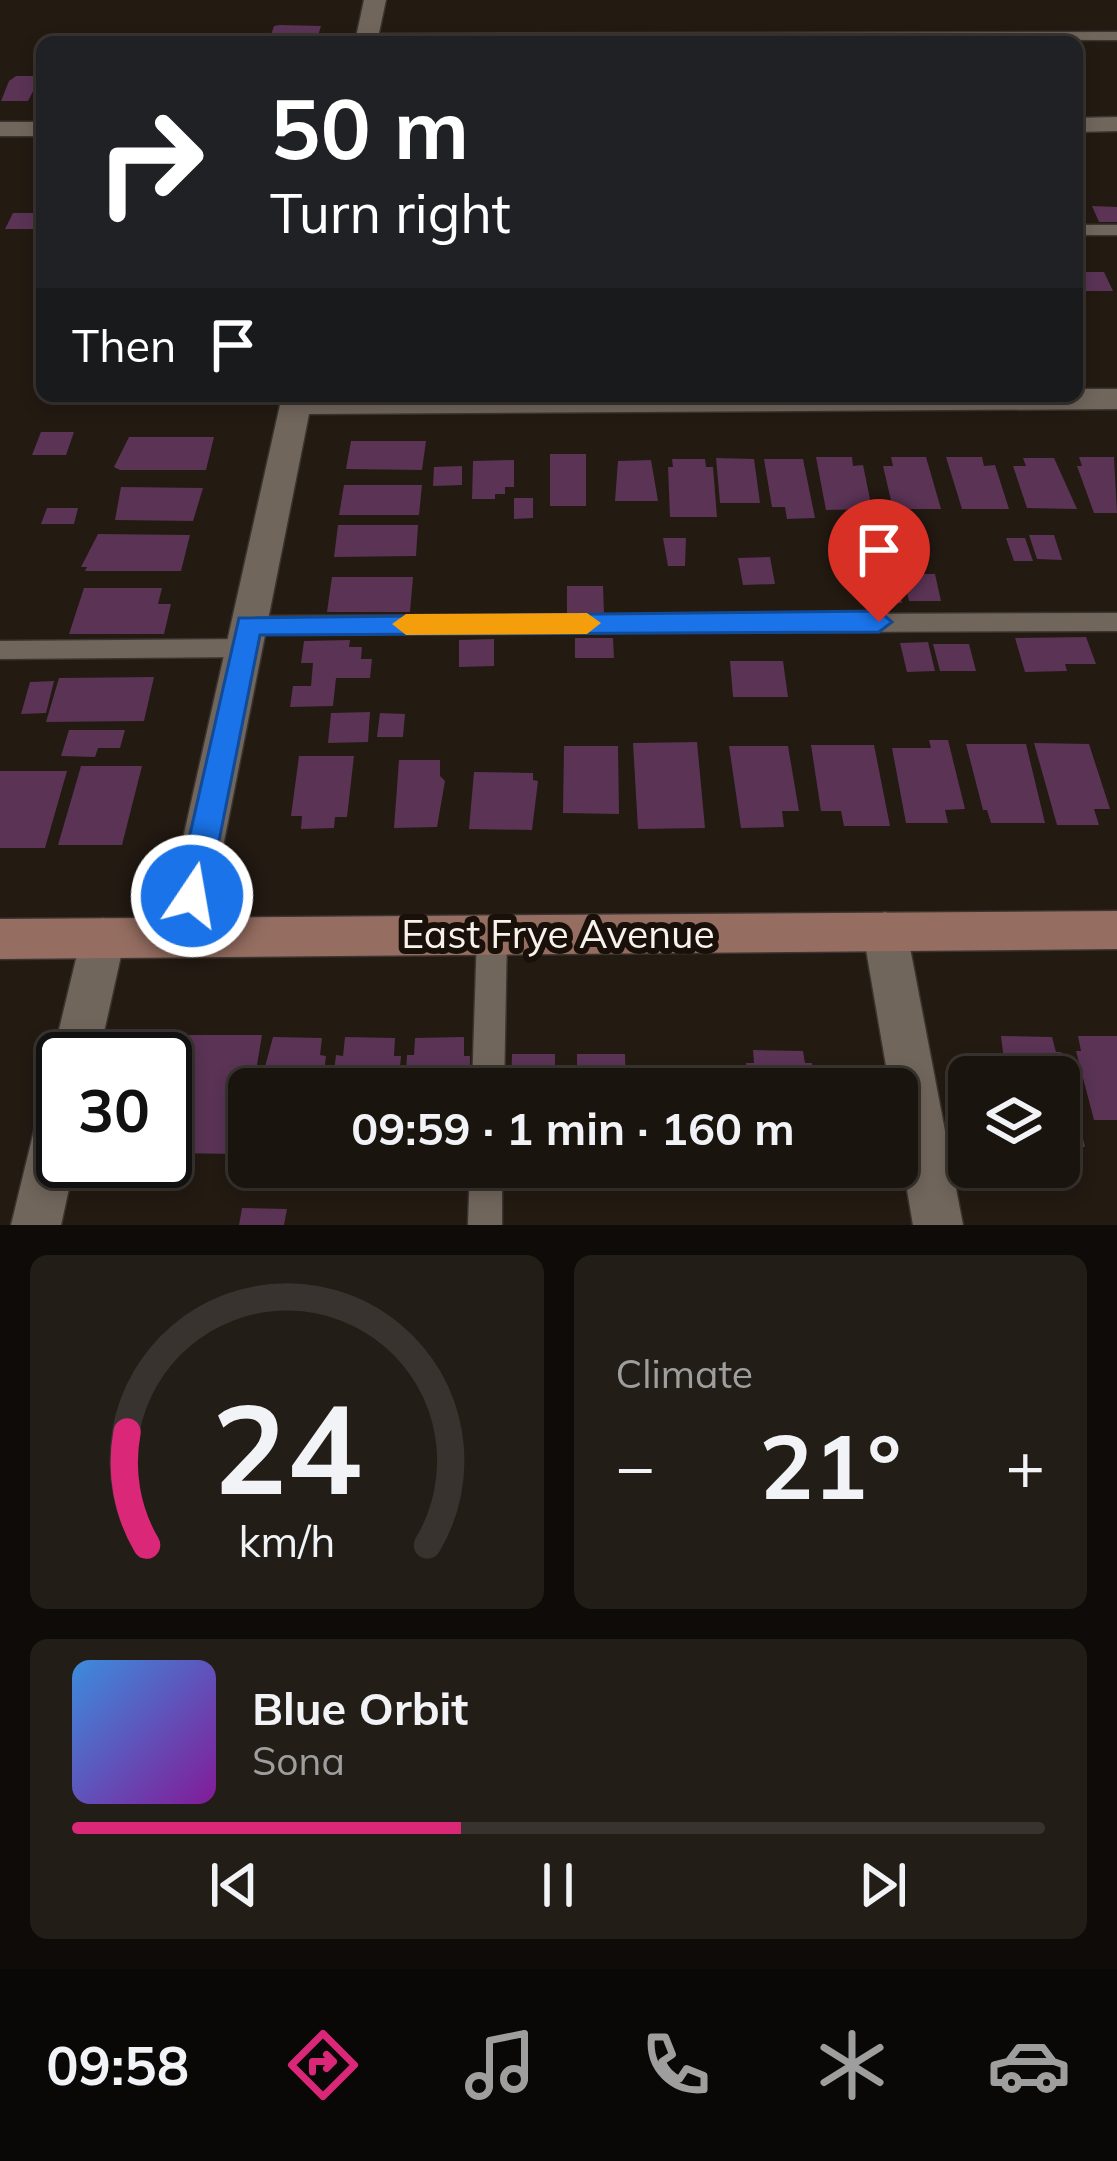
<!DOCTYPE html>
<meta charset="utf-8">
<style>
:root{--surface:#1a140e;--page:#231d17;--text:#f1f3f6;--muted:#9f9e9e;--line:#38332e;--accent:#db2777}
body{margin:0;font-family:Mulish,sans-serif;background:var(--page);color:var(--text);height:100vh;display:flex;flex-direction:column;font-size:45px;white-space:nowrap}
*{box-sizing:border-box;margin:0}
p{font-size:39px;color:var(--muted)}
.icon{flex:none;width:66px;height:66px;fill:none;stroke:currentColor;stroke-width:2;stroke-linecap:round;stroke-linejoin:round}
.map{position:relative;height:1225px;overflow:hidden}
.sheet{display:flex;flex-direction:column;gap:30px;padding:30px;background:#0e0b08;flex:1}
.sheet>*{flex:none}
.hud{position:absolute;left:36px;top:36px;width:1047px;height:366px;border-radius:18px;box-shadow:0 6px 18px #0003,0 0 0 3px var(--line);background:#202124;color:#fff;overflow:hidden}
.tools{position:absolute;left:948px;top:1056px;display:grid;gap:24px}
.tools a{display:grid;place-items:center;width:132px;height:132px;border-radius:18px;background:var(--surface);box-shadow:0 6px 18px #0003,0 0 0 3px var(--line);font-size:60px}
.speed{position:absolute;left:36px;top:1032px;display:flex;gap:24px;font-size:60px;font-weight:700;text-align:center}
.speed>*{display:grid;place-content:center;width:156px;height:156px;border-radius:50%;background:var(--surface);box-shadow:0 6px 18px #0003,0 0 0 3px var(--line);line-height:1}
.speed .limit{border:6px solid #111;border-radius:18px;background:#fff;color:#111}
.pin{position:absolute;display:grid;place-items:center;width:102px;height:102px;color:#fff;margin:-123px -51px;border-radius:50% 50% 50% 0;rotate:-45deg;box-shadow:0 0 12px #0007}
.pin .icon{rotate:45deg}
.me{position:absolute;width:132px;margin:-66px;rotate:12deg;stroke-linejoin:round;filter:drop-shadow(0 0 9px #0008)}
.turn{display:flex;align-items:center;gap:42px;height:252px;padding:0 36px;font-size:54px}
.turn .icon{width:156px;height:156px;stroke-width:2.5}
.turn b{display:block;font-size:84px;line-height:102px}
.then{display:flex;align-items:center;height:114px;padding:0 36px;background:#0003;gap:24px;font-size:45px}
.big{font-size:90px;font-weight:700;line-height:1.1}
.sheet .tile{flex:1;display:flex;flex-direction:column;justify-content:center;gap:18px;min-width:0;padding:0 42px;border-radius:18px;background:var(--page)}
.sheet .dial{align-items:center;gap:0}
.dial svg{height:312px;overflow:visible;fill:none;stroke:var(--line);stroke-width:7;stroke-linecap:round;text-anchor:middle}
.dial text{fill:var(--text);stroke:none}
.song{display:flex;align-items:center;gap:36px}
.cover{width:144px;height:144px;border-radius:18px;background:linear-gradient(135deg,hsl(210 70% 55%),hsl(290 70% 35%))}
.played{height:12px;border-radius:6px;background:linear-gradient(90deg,var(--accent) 40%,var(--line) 40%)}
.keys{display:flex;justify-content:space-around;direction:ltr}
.heat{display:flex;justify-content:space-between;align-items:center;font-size:66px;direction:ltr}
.sheet .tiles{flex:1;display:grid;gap:30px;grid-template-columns:1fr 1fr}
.tile:last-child{grid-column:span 2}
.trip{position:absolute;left:228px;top:1068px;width:690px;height:120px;border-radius:18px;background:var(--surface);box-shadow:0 6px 18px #0003,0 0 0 3px var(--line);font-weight:700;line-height:120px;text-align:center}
.tab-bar{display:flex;height:192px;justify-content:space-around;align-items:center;background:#0a0806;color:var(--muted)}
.tab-bar .icon{width:84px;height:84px}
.tab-bar .selected{color:var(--accent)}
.tab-bar b{font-size:54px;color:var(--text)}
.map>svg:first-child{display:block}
.building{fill:#5a3355}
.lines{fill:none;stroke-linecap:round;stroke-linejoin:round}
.lane-casing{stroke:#3b3430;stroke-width:3}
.street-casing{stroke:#3b3430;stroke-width:3}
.secondary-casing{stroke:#3b3430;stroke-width:3}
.lane{fill:#71665c;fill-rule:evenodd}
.street{fill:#71665c;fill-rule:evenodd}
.secondary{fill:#956d61;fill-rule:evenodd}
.route{fill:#1a73e8;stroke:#114b97;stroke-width:3}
.slow{fill:#f59e0b}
.labels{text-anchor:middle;stroke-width:12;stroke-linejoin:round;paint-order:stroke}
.near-street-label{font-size:39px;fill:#f8f2ec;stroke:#191109}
</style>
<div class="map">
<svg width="1117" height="1225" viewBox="0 0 1117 1225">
<rect width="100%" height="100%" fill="#231a12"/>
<g class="building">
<polygon points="274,26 280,25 321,26 317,39 276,39 277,35 271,35"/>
<polygon points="16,76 41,76 28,101 1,101 9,81"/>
<polygon points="1092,206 1117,207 1117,222 1099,222"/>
<polygon points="13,213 42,213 42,218 37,229 5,229"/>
<polygon points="1077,272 1104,272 1113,291 1084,291"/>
<polygon points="132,396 225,396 223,404 129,404"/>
<polygon points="41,432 74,432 66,455 32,455"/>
<polygon points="129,437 214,437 206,470 120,470 114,467"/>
<polygon points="351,441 426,441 422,470 346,469"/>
<rect x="550" y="454" width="36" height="52"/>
<polygon points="816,457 852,457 853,466 863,465 872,509 826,510"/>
<polygon points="891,457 926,457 941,509 893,509 883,466 893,466"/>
<polygon points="946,457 982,457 984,466 995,465 1009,509 962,509"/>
<polygon points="1079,457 1114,457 1117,513 1094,513 1077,466 1082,466"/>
<polygon points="716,458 754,459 760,503 720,503"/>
<polygon points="1023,458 1054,458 1077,509 1027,508 1013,466 1026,466"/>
<polygon points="672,459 705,459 706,467 713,467 717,517 670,517 668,467 673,467"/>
<polygon points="764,459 803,459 815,518 787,519 785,507 772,507"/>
<polygon points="514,460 514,487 505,487 505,494 495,494 495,499 472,499 473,461"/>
<polygon points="651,460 658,501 615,501 618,461"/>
<polygon points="462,466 462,485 433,486 434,467"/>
<polygon points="344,485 422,485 419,515 339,515"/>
<polygon points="121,487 203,488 193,521 115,520"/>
<polygon points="514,498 533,498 533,518 514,519"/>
<polygon points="47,508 78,508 74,524 41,524"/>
<polygon points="338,525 418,525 416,556 334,557"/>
<polygon points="98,534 190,535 181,571 85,571 87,567 81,567"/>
<polygon points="1029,535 1054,535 1062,560 1037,559"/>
<polygon points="663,538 686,538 685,566 668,566"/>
<polygon points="1006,538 1025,538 1033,561 1014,561"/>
<polygon points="770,557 775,584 743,585 738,558"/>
<polygon points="894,573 902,603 863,604 856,574"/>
<polygon points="903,574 935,574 941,601 909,601"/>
<polygon points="332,577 413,577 410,612 327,612"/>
<polygon points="567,586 603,586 604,613 567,613"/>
<polygon points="84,588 162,588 158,604 171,604 164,634 69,634"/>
<polygon points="1086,637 1096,664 1065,664 1067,671 1025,672 1015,638"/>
<polygon points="575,638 613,638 614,658 575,658"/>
<polygon points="494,639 494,666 459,667 459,640"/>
<polygon points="350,640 349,647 362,647 361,659 372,659 370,678 336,678 333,706 290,707 293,686 311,686 313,663 301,663 304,641"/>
<polygon points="928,642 935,671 907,672 900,643"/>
<polygon points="933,644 969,644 976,671 940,671"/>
<polygon points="730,661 783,661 788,697 733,697"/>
<polygon points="154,677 144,721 46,722 59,678"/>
<polygon points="54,681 46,713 21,714 30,682"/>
<polygon points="370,712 368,742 328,743 331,713"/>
<polygon points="380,713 405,714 403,737 377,737"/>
<polygon points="69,730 125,730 120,748 98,748 95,757 61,756"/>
<polygon points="929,740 948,740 965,809 945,810 948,823 906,823 892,748 931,748"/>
<polygon points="697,742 705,828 638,829 633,743"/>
<polygon points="1034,743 1089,744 1110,809 1094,809 1099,825 1057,825"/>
<polygon points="966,744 1026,744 1045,823 991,823 987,810 983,810"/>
<polygon points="811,745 874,745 890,826 844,826 841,811 821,811"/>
<polygon points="564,746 618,746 619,814 563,813"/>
<polygon points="729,746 788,746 799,811 782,811 784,827 741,828"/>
<polygon points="299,756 354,756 347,817 335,817 334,828 301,829 302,816 291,816"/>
<polygon points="399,760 440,760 440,776 445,781 437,827 394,828"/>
<polygon points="81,766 142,766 122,845 58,845"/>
<polygon points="0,771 67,771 45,848 0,848"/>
<polygon points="474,772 533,773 533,780 538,781 532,830 469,829"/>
<polygon points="165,1035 262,1035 253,1089 249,1089 243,1154 165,1153 177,1073 165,1073 165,1059 160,1059"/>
<polygon points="1001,1036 1052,1037 1056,1052 1061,1052 1085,1147 1059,1147 1059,1077 1006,1077"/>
<polygon points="1078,1036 1117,1036 1117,1120 1094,1120 1076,1051 1081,1051"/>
<polygon points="273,1037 322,1038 320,1055 326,1056 322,1089 259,1089"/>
<polygon points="345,1037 395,1038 394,1056 401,1056 398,1089 332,1089 336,1055 343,1056"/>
<polygon points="464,1037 464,1056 470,1056 470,1089 405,1089 407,1055 414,1055 415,1038"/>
<polygon points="753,1050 803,1051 805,1063 812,1063 815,1089 749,1089 746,1063 754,1063"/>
<polygon points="512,1054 555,1054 555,1089 511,1089"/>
<polygon points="577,1054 625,1054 626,1089 577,1089"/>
<polygon points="242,1208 287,1209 284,1225 239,1225"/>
</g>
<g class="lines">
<g class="lane-casing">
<g id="lane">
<polygon points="1117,32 1117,40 359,39 367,34"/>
<rect x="1077" y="225" width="40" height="10"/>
<polygon points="1117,613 1117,631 249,634 240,631 237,625 240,619 249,616"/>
<polygon points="244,639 253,641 256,648 253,655 244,657 0,659 0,641"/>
<polygon points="492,921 502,925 507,934 504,1089 472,1089 477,934 482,925"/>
<polygon points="470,1167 502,1167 502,1225 468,1225"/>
</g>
</g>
<g class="street-casing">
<g id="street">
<polygon points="364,0 386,0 377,42 355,42"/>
<polygon points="1117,117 1117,131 1077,132 1077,118"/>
<rect x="0" y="122" width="42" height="14"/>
<polygon points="1077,389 1117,389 1117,409 309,414 205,937 198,951 183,957 168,951 161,937 282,396 1077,396"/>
<polygon points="885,912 900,918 907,932 963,1225 913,1225 897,1131 897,1089 890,1089 863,932 870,918"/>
<polygon points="103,918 118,924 125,938 98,1059 63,1059 63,1077 52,1059 81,938 88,924"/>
<polygon points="63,1087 63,1161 75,1161 61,1225 11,1225 39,1110 46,1093"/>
</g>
</g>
<g class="secondary-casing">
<polygon id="secondary" points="1117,911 1117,949 0,959 0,919"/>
</g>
<use href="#lane" class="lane"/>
<use href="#street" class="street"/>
<use href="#secondary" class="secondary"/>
</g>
<polygon class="route" points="879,611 892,622 879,632 260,635 208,896 203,906 192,910 180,906 176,896 239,618"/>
<polygon class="slow" points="587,613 601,623 587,634 406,635 392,624 406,614"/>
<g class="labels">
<g class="near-street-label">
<text x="558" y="948">East Frye Avenue</text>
</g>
</g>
</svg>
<div class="tools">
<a><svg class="icon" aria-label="layers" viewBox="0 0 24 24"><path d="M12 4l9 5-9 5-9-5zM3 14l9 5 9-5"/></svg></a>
</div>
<div class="speed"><div class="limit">30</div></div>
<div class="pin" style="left:879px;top:622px;background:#d93025"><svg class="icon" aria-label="arrive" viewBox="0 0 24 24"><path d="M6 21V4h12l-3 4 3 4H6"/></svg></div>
<svg class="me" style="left:192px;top:896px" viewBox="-20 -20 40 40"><circle r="17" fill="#1a73e8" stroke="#fff" stroke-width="3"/><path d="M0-11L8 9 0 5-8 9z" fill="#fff"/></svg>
<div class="trip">09:59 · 1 min · 160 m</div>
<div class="hud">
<div class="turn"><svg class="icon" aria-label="right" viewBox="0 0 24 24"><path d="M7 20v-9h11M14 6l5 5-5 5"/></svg><div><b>50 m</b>Turn right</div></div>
<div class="then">Then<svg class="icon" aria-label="arrive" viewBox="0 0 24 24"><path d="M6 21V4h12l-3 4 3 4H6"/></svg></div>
</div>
</div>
<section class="sheet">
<div class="tiles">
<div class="tile dial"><svg viewBox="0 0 100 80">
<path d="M14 69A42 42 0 1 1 86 69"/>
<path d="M14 69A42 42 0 0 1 9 40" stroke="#db2777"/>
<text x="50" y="56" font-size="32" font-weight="700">24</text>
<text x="50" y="72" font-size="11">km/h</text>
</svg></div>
<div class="tile"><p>Climate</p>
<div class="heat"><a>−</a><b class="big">21°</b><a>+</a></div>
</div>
<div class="tile">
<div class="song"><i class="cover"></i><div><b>Blue Orbit</b><p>Sona</p></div></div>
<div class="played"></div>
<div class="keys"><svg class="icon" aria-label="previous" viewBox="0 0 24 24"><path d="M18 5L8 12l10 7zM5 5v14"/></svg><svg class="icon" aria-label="pause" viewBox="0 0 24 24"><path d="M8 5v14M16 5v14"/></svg><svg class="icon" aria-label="next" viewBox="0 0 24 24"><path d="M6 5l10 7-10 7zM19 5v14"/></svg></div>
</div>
</div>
</section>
<nav class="tab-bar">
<b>09:58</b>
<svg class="icon selected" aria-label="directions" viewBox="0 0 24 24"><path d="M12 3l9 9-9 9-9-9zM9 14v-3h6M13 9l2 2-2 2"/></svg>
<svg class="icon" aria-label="music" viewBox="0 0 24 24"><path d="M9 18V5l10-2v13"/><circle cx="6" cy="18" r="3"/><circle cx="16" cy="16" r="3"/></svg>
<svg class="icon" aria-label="phone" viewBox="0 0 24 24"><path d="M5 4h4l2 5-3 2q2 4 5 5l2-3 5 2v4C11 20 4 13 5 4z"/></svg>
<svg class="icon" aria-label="climate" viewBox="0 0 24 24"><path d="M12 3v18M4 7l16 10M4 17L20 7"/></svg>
<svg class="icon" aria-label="car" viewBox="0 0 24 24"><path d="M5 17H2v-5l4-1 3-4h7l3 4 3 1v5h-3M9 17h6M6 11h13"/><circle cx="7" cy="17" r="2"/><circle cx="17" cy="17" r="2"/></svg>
</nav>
